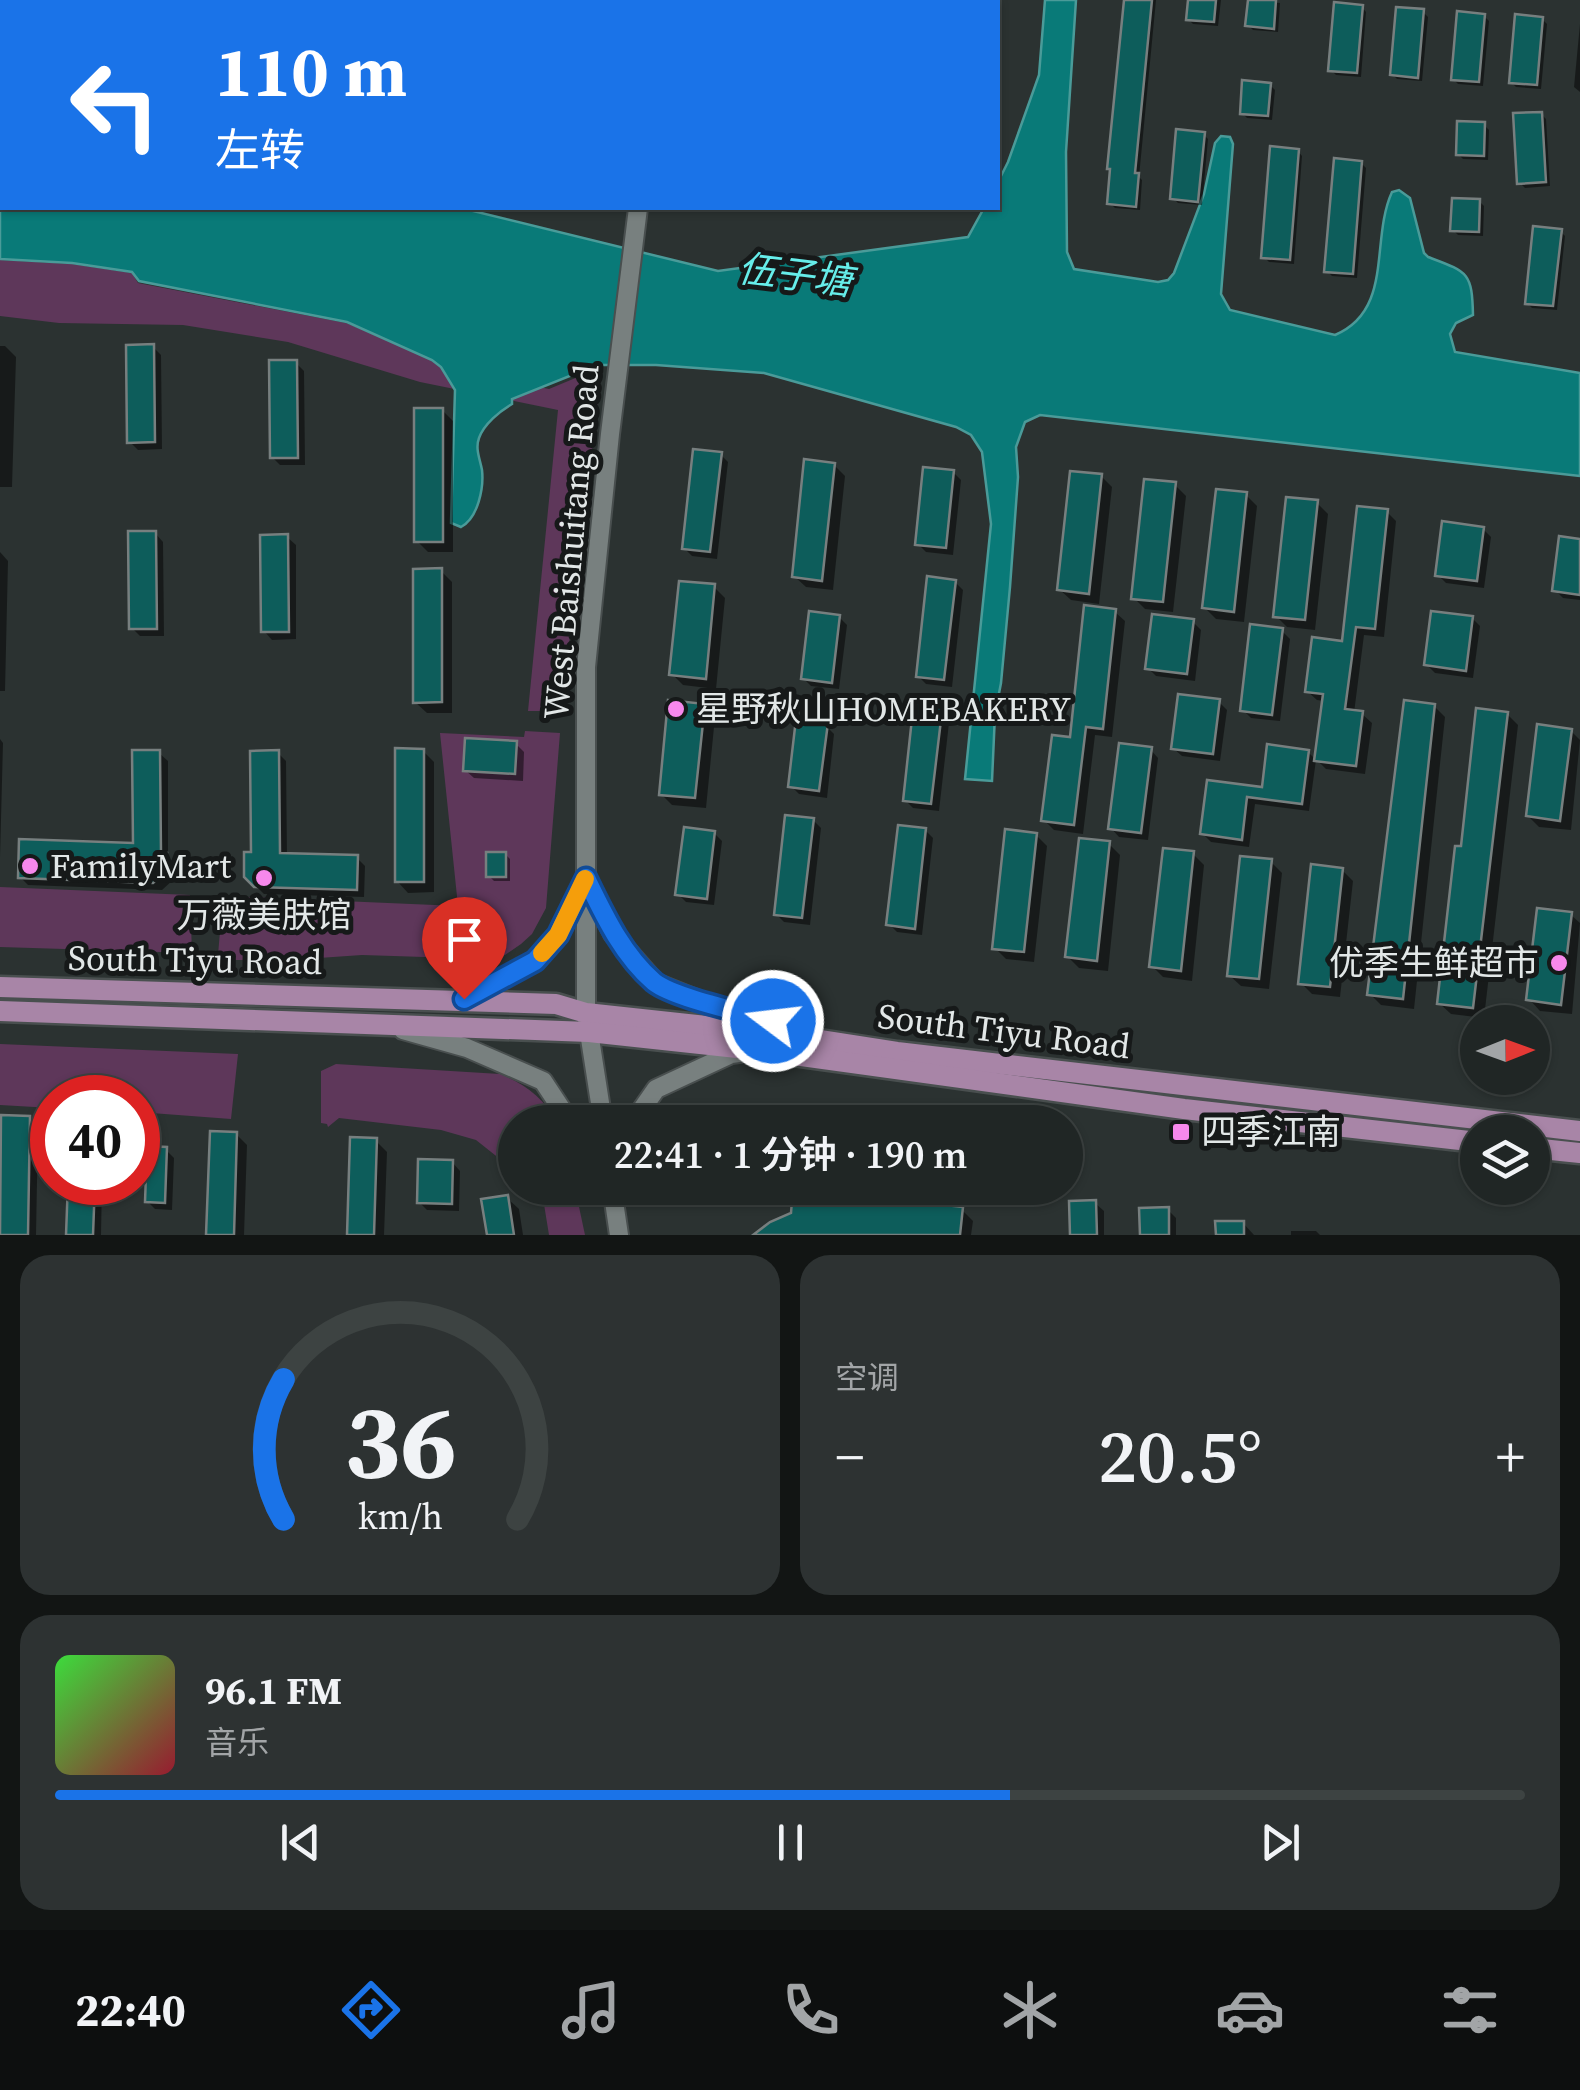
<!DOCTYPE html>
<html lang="zh">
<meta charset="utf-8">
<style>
:root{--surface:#202625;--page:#2d3232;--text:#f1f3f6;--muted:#a2a5a7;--line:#3d4342;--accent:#1a73e8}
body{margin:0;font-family:"Source Serif 4","Noto Sans SC",serif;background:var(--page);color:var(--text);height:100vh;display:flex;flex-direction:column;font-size:38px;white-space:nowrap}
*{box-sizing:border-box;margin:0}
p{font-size:32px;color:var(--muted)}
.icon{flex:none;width:55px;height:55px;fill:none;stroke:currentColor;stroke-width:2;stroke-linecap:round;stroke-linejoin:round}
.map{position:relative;height:1235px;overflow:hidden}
.side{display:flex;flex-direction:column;gap:20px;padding:20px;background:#121514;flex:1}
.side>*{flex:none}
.top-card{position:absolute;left:0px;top:0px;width:1000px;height:210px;box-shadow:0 2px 8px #0004,0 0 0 2px var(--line);background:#1a73e8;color:#fff;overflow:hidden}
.needle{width:65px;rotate:89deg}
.controls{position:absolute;left:1460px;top:1005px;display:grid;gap:20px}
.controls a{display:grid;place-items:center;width:90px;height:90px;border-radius:50%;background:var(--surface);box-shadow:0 2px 8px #0004,0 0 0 2px var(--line);font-size:50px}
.speed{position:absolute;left:30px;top:1075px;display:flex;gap:20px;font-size:50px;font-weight:700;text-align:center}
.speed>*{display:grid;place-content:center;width:130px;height:130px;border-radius:50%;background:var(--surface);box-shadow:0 2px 8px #0004,0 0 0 2px var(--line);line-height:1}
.speed .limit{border:15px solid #d22;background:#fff;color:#111}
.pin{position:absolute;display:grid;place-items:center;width:85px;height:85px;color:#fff;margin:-102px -42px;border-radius:50% 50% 50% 0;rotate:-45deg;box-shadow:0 0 10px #0007}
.pin .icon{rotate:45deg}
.me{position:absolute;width:110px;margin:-55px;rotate:285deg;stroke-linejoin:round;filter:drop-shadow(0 0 8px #0008)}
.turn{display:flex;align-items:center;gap:35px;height:210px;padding:0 50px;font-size:45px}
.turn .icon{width:130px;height:130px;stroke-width:2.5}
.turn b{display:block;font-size:70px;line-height:85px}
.big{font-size:75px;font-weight:600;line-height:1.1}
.side .tile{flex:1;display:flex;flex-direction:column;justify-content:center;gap:15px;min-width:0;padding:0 35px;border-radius:30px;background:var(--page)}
.side .dial{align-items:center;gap:0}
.dial svg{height:260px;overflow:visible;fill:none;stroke:var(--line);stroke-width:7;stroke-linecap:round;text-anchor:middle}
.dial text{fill:var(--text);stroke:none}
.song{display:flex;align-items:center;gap:30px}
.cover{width:120px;height:120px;border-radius:15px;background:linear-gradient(135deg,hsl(120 70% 55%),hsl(350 70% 35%))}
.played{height:10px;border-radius:5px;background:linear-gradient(90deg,var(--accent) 65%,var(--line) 65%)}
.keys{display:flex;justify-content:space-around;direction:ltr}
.heat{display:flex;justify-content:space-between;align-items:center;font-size:55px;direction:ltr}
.side .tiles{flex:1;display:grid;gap:20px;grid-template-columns:1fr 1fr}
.tile:last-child{grid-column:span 2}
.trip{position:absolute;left:498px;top:1105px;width:585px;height:100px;border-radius:50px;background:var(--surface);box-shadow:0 2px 8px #0004,0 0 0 2px var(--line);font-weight:600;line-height:100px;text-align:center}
.dock{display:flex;height:160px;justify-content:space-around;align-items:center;background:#0d0f0f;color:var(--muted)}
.dock .icon{width:70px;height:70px}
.dock .on{color:var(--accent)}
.dock b{font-size:45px;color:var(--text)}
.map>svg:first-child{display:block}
.green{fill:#5e375a}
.water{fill:#097a78;stroke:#4a9b99;stroke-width:2.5}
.shadow{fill:#0007}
.building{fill:#0d5d5b;stroke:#777f7f;stroke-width:2.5}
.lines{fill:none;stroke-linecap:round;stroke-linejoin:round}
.minor-casing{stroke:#494f4f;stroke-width:22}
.major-casing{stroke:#494f4f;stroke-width:25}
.minor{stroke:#78807f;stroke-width:18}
.major{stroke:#a885a7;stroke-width:20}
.route-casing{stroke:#114b97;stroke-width:25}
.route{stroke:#1a73e8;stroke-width:18}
.slow{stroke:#f59e0b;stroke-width:18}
.poi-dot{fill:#f788ec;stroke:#161919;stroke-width:4}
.labels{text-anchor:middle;stroke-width:10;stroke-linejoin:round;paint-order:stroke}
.street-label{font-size:35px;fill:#e2e7e7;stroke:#161919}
.poi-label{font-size:35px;fill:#e2e7e7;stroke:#161919;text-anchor:start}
.water-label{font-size:38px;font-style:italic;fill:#66edea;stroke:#161919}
</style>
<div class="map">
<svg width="1580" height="1235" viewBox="0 0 1580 1235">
<rect width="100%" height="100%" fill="#2b3231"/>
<g class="green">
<polygon points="0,260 72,264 132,273 138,283 346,323 421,353 439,366 549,389 602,367 561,711 528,711 558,410 420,382 288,342 183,325 59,323 0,316"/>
<polygon points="525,731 560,733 546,908 532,934 521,944 505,955 487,959 362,955 290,960 223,960 218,955 223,896 458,906 440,733 524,737"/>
<polygon points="0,887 190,895 192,953 0,947"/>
<polygon points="0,1044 238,1054 231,1119 138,1112 138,1098 52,1098 52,1108 0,1105"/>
<path d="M 336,1064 L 500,1074 C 525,1084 544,1098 557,1122 L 515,1122 L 515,1171 L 476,1140 L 441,1130 L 339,1118 L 328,1127 L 327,1124 L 321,1123 L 321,1071 Z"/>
<polygon points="532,1188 575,1188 585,1235 549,1235 543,1198"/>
</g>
<path class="water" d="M 1045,0 L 1076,0 L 1066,152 L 1067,252 L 1074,269 L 1158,282 L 1168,280 L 1174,273 L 1204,194 L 1215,143 L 1221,136 L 1230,137 L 1233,144 L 1221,294 L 1230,310 L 1335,335 C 1394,310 1370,240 1392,192 L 1399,190 L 1410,198 L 1424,253 L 1428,257 C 1468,272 1472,272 1473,315 L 1456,323 L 1450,334 L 1455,352 L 1580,373 L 1580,476 L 1040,415 L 1025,422 L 1016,447 L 1018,477 L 1010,587 L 1001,683 L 995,714 L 992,781 L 965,779 L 991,524 L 982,452 L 971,435 L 956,427 L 764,373 L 656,365 L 597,365 L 512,399 L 512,404 C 500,411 484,424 479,438 C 475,449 480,459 482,470 C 484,488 478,518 461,527 L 451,523 L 455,390 L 441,367 L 432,360 L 347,322 L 139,281 L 132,272 L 72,263 L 0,259 L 0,147 L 2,208 L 461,208 L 718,271 L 968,237 L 984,208 L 998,208 L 998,182 L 1008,162 L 1039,75 Z"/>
<g class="shadow">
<polygon points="1126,0 1156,0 1139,177 1142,180 1140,210 1115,208 1110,203"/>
<polygon points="1190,0 1221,0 1218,26 1193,24 1188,19"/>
<polygon points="1250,0 1280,3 1278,32 1253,30 1248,25"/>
<polygon points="1362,7 1366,12 1361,77 1336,75 1331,70"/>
<polygon points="1423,12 1428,17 1422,81 1397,79 1392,74"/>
<polygon points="1484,16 1489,21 1483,86 1458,84 1453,79"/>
<polygon points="1542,19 1547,24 1541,89 1516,87 1511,82"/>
<polygon points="1580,24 1580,92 1574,87"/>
<polygon points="1270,85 1275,90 1272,120 1247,118 1242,113"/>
<polygon points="1541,114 1546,119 1550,186 1525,188 1520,183"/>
<polygon points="1484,125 1489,130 1488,160 1463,159 1458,154"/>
<polygon points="1203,134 1208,139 1202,205 1178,203 1173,198"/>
<polygon points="1298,151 1302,156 1294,264 1269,262 1264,257"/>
<polygon points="1361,163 1366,168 1357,278 1332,276 1327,271"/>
<polygon points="1479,201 1484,206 1483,236 1458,235 1453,230"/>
<polygon points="1560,231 1565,236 1557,310 1532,308 1527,303"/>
<polygon points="0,346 5,346 16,357 12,487 0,487"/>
<polygon points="153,347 161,355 162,449 138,450 130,442"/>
<polygon points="296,363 304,371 305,465 280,465 272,457"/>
<polygon points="442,410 453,421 453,552 428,552 417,541"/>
<polygon points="720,454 728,462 717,559 692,556 684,548"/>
<polygon points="834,465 845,476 833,590 806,587 794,576"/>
<polygon points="953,472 961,480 953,555 926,552 918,544"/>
<polygon points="1101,476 1112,487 1099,604 1071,600 1059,589"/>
<polygon points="1175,485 1186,496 1173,612 1145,609 1134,598"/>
<polygon points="1246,495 1257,506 1244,622 1216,619 1205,608"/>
<polygon points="1317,503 1328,514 1315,630 1287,627 1276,616"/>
<polygon points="1387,512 1396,521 1384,637 1364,635 1354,713 1362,714 1372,723 1365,774 1326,769 1317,760 1324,701 1317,700 1307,691 1344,643"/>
<polygon points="1483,529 1491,537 1484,588 1446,583 1438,575"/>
<polygon points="155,533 163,542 164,636 140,636 132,628"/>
<polygon points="287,537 296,545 296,639 272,640 264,631"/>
<polygon points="1580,541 1580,600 1563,598 1555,590"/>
<polygon points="0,552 8,561 5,691 0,691"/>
<polygon points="441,571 452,582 452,713 427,713 415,702"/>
<polygon points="955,582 963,590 952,687 926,684 918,676"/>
<polygon points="714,587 725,598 716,689 683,685 672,674"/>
<polygon points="1115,612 1125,621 1112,737 1095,735 1083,834 1054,830 1044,820"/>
<polygon points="839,617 847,625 839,689 811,686 803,678"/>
<polygon points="1472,618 1480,626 1473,678 1435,673 1427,665"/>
<polygon points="1193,622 1201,630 1195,681 1156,676 1148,668"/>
<polygon points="1282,631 1290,639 1280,721 1251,718 1243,710"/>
<polygon points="1219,702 1227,710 1220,761 1182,756 1173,748"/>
<polygon points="704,706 715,717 706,808 672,805 661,794"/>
<polygon points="942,706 950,714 939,811 913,808 905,800"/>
<polygon points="1434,706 1445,717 1414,1009 1381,1005 1370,994"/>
<polygon points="1507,714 1518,725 1484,1018 1451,1014 1439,1003"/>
<polygon points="826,726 834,734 827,798 799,794 791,786"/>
<polygon points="1571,731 1580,740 1571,830 1539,827 1528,816"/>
<polygon points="0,739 3,743 0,858"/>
<polygon points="516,744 524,752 523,781 474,778 465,770"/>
<polygon points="1150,749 1158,758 1148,840 1119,837 1111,828"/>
<polygon points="423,751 434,762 434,892 408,893 397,881"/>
<polygon points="1308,752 1316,760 1309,811 1255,804 1249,847 1211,842 1203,834 1209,782 1264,790"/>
<polygon points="159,753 168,761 168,858 174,863 173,880 162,890 28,885 20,877 136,846"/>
<polygon points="278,753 286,761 287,856 357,858 365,866 364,897 264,894 246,876"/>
<polygon points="813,820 821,828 810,925 784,922 776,914"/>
<polygon points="925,830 933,838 922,935 897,932 889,924"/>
<polygon points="714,833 722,841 714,905 686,902 678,894"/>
<polygon points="1036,835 1047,846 1034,962 1006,959 995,948"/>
<polygon points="1109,844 1120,855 1108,971 1079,968 1068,957"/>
<polygon points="505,854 510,859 510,881 494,881 489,876"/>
<polygon points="1193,854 1204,865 1192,981 1163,977 1152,966"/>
<polygon points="1271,862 1282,873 1269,989 1241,986 1229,975"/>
<polygon points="1342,870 1353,881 1340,997 1312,994 1301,983"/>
<polygon points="1571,915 1580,923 1572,1014 1540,1011 1529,999"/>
<polygon points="28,1118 38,1128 36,1235 2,1235"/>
<polygon points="236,1134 247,1145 244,1235 209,1235"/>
<polygon points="376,1141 387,1152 384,1235 349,1235"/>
<polygon points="166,1150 174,1158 172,1210 155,1209 147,1201"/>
<polygon points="452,1162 460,1171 459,1211 427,1210 419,1202"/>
<polygon points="70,1182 102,1182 101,1235 69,1235"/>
<polygon points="507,1198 519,1209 523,1235 489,1235"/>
<polygon points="1095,1203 1104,1211 1104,1235 1073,1235"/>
<polygon points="962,1210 973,1221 971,1235 759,1235"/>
<polygon points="1168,1210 1176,1218 1176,1235 1142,1235"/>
<polygon points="1243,1223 1254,1235 1218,1235"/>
<polygon points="1291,1231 1316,1231 1320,1235 1291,1235"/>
</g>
<g class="building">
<polygon points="1124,0 1152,0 1135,173 1139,173 1136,207 1107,204 1110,169 1107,169"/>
<polygon points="1188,0 1216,0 1214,22 1186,20"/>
<polygon points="1248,0 1276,0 1274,29 1245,26"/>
<polygon points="1334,2 1363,5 1357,73 1328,71"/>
<polygon points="1396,7 1424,9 1418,78 1390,75"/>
<polygon points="1457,11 1485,14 1479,82 1451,80"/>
<polygon points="1515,14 1543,17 1537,85 1509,83"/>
<polygon points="1242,80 1271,83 1268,116 1240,114"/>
<polygon points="1542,112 1546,182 1517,184 1513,113"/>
<polygon points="1457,121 1485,122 1484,156 1456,155"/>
<polygon points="1176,129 1205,132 1198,202 1170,199"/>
<polygon points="1270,146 1299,149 1290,260 1261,258"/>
<polygon points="1334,158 1362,161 1353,274 1324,272"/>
<polygon points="1452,198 1480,199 1479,232 1450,231"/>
<polygon points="1533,226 1562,229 1553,306 1525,304"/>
<polygon points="154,344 155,442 127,443 126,345"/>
<polygon points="269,360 297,360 298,458 270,458"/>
<rect x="414" y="408" width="29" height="134"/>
<polygon points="693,449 722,452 710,552 682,549"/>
<polygon points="804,459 835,463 822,581 792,577"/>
<polygon points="923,467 954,470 946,548 915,545"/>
<polygon points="1070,471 1102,474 1089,594 1057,590"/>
<polygon points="1144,479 1176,482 1163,602 1131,599"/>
<polygon points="1216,489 1247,492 1234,612 1202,608"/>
<polygon points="1286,497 1318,500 1305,620 1273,617"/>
<polygon points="1357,506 1388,509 1375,629 1356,627 1345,709 1363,711 1356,766 1314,761 1323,694 1305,692 1312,637 1342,641"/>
<polygon points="1442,521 1484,527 1477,581 1435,576"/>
<polygon points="128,531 156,531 157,629 129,629"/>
<polygon points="288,534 289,632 261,632 260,535"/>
<polygon points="1559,536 1580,539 1580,595 1552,591"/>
<polygon points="442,568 442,702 413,703 413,569"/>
<polygon points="927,576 956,580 944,680 916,677"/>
<polygon points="679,581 715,584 706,679 669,675"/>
<polygon points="1084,605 1116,609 1103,729 1086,727 1074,825 1041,821 1052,735 1070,737"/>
<polygon points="809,611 840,615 832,683 801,679"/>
<polygon points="1431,611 1473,616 1466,671 1424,665"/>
<polygon points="1152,614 1194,619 1187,674 1145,669"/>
<polygon points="1250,624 1283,628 1272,715 1240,711"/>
<polygon points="1178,694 1220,699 1213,754 1171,749"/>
<polygon points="668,700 705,704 695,798 659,795"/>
<polygon points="914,700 943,703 931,804 903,801"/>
<polygon points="1404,700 1435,704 1403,999 1367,995"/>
<polygon points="1476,708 1508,712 1473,1008 1437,1004 1455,846 1461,846"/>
<polygon points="796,719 828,723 819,791 788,787"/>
<polygon points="1537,724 1572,729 1560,821 1526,816"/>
<polygon points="465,738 517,741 515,774 463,771"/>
<polygon points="1119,743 1152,747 1141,833 1108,829"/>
<polygon points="1267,744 1309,750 1302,804 1247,797 1242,840 1200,834 1207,780 1262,787"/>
<polygon points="395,748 424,749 424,882 395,882"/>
<polygon points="132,750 160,750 161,853 167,853 166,872 153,883 18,878 19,839 133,843"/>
<polygon points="279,750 280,853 358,855 357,890 254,887 244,877 244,852 251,852 250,751"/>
<polygon points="785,815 814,818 802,918 774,915"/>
<polygon points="898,825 926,828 915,929 886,925"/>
<polygon points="684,827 715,831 707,899 675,895"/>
<polygon points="1005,829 1037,833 1024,952 992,949"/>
<polygon points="1079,838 1110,841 1097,961 1065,957"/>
<polygon points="1163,848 1194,851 1181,971 1149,967"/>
<rect x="486" y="852" width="20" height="25"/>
<polygon points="1240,856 1272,859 1259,979 1227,976"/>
<polygon points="1311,864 1343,868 1330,987 1298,984"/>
<polygon points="1537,908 1572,912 1561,1005 1526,1000"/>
<polygon points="1,1115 30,1116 28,1235 0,1235"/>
<polygon points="210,1131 237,1132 234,1235 206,1235"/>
<polygon points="350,1137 377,1138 374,1235 347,1235"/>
<polygon points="147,1146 167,1147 165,1203 145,1202"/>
<polygon points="418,1159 453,1160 452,1204 417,1203"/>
<polygon points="68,1182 95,1182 93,1235 66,1235"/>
<polygon points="793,1188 963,1207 960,1235 753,1235 770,1222 791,1213"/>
<polygon points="508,1195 514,1235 487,1235 481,1199"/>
<polygon points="1096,1200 1097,1235 1070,1235 1069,1201"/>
<polygon points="1169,1207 1169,1235 1140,1235 1139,1208"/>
<polygon points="1215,1221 1244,1221 1244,1235 1216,1235"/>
</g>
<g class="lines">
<g class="minor-casing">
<g id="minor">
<polyline points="664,2 665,0"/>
<polyline points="589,884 613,934 656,983 706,1003 773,1021 796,1033"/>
<polyline points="465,999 535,961 558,935 584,883"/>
<polyline points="403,1030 467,1048 543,1081 570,1122"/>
<polyline points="603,1122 586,1013 586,667 610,434 638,208"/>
<polyline points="633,1122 656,1089 731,1054 747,1052"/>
<polyline points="612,1188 619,1235"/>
</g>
</g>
<g class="major-casing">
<g id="major">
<polyline points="0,987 556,1004 586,1013 781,1034 897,1052 1580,1131"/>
<polyline points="0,1011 589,1032 765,1051 1184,1109 1478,1142"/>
<polyline points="1532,1148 1580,1153"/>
</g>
</g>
<use href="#minor" class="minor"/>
<use href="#major" class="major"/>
</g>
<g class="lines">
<g class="route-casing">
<path id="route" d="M 464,999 L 535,961 L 558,935 L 586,878 C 604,915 622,954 654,982 C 674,998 746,1013 773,1021"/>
</g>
<use href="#route" class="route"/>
<polyline class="slow" points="542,953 558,935 585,879"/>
</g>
<g class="poi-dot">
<circle cx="676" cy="709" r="10"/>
<circle cx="30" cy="866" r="10"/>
<circle cx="264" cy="878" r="10"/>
<circle cx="1559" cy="963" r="10"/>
<rect x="1171" y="1122" width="20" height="20" rx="5"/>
</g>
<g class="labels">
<g class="street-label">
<text transform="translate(571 542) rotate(-85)" y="12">West Baishuitang Road</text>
<text transform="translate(195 960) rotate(1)" y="12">South Tiyu Road</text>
<text transform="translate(1004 1031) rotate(7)" y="12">South Tiyu Road</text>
</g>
<g class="poi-label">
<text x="696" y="721">星野秋山HOMEBAKERY</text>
<text x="50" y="878">FamilyMart</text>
<text x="264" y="927" text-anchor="middle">万薇美肤馆</text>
<text x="1539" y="975" text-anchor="end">优季生鲜超市</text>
<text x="1201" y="1144">四季江南</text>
</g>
<g class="water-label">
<text transform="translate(795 275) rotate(7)" y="13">伍子塘</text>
</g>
</g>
</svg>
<div class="controls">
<a><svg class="needle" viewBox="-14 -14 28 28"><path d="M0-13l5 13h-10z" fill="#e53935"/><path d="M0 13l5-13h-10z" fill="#a2a5a7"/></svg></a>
<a><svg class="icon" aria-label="layers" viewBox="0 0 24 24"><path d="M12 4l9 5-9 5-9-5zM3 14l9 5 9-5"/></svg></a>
</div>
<div class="speed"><div class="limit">40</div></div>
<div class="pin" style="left:464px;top:999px;background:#d93025"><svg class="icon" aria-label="arrive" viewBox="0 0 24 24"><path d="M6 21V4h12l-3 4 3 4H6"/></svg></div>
<svg class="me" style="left:773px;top:1021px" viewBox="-20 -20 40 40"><circle r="17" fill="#1a73e8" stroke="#fff" stroke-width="3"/><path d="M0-11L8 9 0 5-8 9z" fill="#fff"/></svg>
<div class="trip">22:41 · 1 分钟 · 190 m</div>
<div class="top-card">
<div class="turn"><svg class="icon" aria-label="left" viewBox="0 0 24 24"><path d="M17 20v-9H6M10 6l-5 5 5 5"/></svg><div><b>110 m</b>左转</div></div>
</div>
</div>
<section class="side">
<div class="tiles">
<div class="tile dial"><svg viewBox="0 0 100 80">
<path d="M14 69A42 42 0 1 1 86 69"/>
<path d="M14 69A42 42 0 0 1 14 26" stroke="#1a73e8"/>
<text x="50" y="56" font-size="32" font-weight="700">36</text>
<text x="50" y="72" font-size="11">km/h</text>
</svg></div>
<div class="tile"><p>空调</p>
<div class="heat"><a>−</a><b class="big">20.5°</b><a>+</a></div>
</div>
<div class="tile">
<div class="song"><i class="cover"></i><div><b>96.1 FM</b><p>音乐</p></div></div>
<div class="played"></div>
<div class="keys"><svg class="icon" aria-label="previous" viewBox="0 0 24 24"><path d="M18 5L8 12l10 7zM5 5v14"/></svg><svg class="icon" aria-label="pause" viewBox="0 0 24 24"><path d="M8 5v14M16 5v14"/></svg><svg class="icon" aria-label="next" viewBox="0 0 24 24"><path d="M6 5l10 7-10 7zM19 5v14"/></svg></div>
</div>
</div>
</section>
<nav class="dock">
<b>22:40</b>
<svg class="icon on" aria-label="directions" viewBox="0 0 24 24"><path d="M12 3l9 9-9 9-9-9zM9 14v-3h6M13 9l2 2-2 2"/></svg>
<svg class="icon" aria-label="music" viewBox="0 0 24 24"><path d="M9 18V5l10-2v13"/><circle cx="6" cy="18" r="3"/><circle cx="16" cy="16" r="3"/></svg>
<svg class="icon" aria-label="phone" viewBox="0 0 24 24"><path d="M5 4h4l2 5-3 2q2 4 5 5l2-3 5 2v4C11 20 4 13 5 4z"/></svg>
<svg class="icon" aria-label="climate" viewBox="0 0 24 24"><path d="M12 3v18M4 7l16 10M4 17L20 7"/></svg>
<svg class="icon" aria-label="car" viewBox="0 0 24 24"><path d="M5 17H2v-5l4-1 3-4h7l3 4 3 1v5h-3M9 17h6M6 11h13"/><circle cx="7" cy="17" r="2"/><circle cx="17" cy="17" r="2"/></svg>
<svg class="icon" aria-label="filters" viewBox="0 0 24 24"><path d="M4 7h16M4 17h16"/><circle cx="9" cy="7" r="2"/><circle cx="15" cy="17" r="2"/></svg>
</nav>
